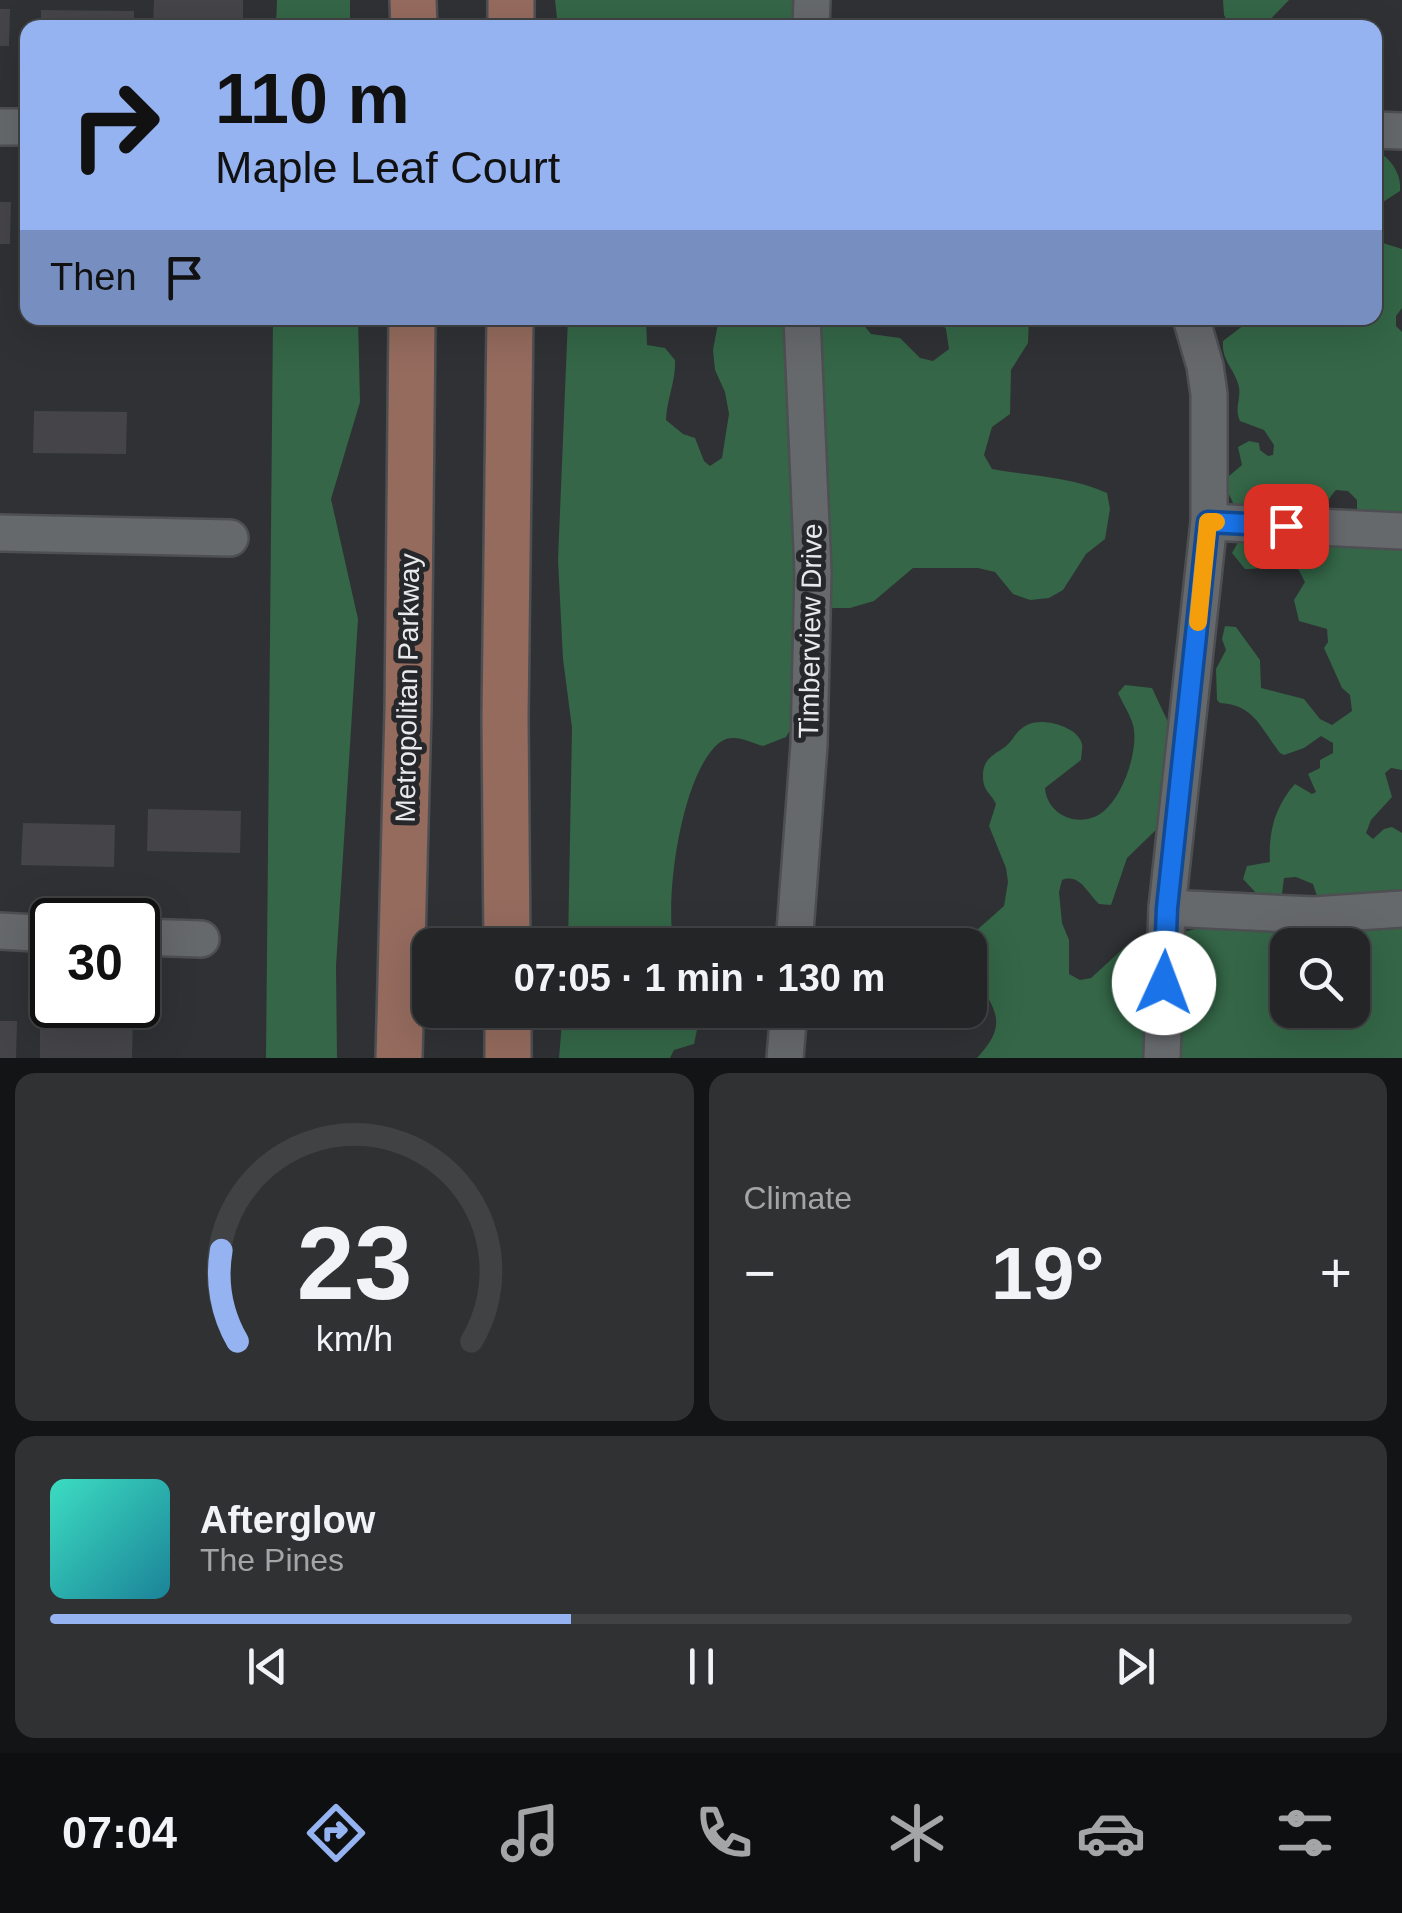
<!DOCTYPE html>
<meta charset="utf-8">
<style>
:root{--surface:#232527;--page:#2f3133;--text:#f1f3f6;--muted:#a3a5a7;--line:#404244;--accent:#95b2f1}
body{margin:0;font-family:Arial,sans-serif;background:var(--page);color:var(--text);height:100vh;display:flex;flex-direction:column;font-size:38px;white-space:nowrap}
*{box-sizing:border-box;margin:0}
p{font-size:32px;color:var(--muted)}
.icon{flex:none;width:55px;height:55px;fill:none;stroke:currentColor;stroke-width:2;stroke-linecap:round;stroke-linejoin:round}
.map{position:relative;height:1058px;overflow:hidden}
.panel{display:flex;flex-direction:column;gap:15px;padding:15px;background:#131415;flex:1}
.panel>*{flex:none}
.guide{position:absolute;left:20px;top:20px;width:1362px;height:305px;border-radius:20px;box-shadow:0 10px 40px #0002,0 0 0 2px var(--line);background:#95b2f1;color:#111;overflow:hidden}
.fabs{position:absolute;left:1270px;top:928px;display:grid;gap:20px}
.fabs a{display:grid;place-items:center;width:100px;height:100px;border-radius:20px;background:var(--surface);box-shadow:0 10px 40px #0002,0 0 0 2px var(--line);font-size:50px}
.speed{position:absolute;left:30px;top:898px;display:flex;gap:20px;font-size:50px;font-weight:700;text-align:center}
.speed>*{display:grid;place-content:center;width:130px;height:130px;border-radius:50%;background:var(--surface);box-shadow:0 10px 40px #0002,0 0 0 2px var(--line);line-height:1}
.speed .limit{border:5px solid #111;border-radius:15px;background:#fff;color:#111}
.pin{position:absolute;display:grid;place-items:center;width:85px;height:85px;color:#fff;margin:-42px;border-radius:20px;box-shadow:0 5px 15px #0006}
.me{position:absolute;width:110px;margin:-55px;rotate:2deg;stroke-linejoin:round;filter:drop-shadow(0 0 8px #0008)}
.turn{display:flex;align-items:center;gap:35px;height:210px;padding:0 30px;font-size:45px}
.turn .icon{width:130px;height:130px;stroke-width:2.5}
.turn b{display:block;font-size:70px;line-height:85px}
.then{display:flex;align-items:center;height:95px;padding:0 30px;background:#0003;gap:20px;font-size:38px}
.big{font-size:75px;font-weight:700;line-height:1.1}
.panel .widget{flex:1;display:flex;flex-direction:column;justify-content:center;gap:15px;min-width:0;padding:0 35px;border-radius:20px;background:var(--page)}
.panel .dial{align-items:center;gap:0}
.dial svg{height:260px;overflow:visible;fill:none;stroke:var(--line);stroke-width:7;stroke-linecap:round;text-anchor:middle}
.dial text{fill:var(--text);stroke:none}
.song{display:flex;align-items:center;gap:30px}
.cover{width:120px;height:120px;border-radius:15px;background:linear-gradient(135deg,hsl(170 70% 55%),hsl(190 70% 35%))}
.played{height:10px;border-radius:5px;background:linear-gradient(90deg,var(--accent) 40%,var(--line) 40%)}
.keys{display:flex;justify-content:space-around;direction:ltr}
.heat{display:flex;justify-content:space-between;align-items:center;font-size:55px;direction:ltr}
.panel .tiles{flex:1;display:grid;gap:15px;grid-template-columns:1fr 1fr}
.widget:last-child{grid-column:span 2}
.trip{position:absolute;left:412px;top:928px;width:575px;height:100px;border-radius:20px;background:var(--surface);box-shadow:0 10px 40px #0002,0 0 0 2px var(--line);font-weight:700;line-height:100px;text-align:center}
.tabs{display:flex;height:160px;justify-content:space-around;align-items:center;background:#0e0f10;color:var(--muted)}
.tabs .icon{width:70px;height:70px}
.tabs .selected{color:var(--accent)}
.tabs b{font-size:45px;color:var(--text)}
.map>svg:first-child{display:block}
.green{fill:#346647;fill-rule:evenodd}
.building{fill:#454549}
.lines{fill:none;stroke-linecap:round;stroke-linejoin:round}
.minor-casing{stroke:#4d4f52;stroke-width:40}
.major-casing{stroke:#4d4f52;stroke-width:50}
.minor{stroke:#66696c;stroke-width:35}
.major{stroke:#956b5e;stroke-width:45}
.route-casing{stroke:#114b97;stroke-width:25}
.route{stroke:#1a73e8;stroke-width:18}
.slow{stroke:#f59e0b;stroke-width:18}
.labels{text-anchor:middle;stroke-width:10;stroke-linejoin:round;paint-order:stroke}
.street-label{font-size:28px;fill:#e8e9eb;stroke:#25272a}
</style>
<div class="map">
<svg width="1402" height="1058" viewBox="0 0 1402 1058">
<rect width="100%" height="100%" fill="#2f3134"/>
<g class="green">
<polygon points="277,0 350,0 350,27 276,27"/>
<polygon points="555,0 799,0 798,27 558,27"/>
<polygon points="1223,0 1289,0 1263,27 1231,28 1224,15"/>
<path d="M 1375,150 C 1390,157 1402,174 1400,191 L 1383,202 L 1375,215 Z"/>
<path d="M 1375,228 L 1383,243 L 1402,249 L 1402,308 L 1396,316 L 1396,326 L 1402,332 L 1402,770 L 1391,768 L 1385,773 L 1392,797 L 1371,820 L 1366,833 L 1373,839 L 1384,829 L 1392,827 L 1402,833 L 1402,1058 L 977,1058 C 1014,1019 989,1006 972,968 C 968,959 969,946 968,938 L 1004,906 L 1008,882 L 1006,868 L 989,826 L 996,804 C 991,793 983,791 983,777 C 982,760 993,755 1005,747 C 1014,740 1016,730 1027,725 C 1041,717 1078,726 1082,744 C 1083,745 1081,759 1081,760 L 1045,788 C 1047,816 1081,830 1104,811 C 1123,795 1137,754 1134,730 C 1133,719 1123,704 1118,693 L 1125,685 L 1152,688 L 1168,722 L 1178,732 L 1159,827 L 1127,858 L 1111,905 L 1099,904 C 1087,893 1080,873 1062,880 L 1059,892 L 1062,923 L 1069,940 L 1069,974 L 1080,980 L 1091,978 L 1126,946 L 1318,899 L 1313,884 L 1296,877 L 1284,878 L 1282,894 L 1257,894 L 1243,879 L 1247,866 L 1270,862 C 1268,833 1275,806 1295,784 L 1312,794 L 1316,792 L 1308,774 L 1320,768 L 1320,760 L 1333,753 L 1333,743 L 1321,736 L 1304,748 L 1284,755 L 1280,753 C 1260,727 1254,705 1220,703 L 1217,700 L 1216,669 L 1226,650 L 1222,639 L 1225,626 L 1236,627 L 1260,660 L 1261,688 L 1304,699 L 1320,719 L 1332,725 L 1352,711 L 1350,695 L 1342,688 L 1324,648 L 1328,642 L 1327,629 L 1299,621 L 1294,600 L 1305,582 L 1296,565 C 1278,560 1263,570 1245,569 L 1232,553 L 1241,537 L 1271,531 L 1288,548 L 1306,552 L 1357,516 L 1357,500 L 1348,491 L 1336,490 C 1330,496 1326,506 1320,510 C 1305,518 1289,507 1285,493 L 1272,487 L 1240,507 L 1234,505 L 1226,488 L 1229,476 L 1242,465 L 1238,447 L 1249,441 L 1259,443 L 1260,450 L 1268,456 L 1273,455 L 1274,445 L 1264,430 L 1240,421 C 1234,408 1241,400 1239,387 C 1235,369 1221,361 1223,341 L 1253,318 L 1375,318 ZM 1288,945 L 1352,945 L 1352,1010 L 1288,1010 Z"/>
<polygon points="273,318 358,318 360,402 331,499 358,619 336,966 337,1058 266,1058"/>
<path d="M 568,318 L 646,318 L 647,345 L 665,348 L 675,360 C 676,381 667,398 666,420 L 683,434 L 695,438 L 704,461 L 710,466 L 722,458 L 729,414 L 725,392 L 715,370 L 713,350 L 719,318 L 862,318 L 862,323 L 871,334 L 900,338 L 920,358 L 933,361 L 949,349 L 946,329 L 937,318 L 1029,318 L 1028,343 L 1011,370 L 1010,414 L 992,427 L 984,455 L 992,469 C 1030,476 1070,476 1107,493 L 1110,509 L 1105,539 L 1086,554 L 1063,590 L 1049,598 L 1030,600 L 1013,594 L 995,572 L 978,568 L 913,568 L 874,601 L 850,608 L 818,608 L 796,720 L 786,737 L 763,746 C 748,742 733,732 719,743 C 681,774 664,900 674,945 L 568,945 L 572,728 L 563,659 L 558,560 Z"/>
<polygon points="563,1010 692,1010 698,1025 694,1044 674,1050 670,1058 559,1058"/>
</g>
<g class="building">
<polygon points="154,0 243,0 243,28 153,28"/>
<polygon points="0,9 10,9 9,46 0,46"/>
<polygon points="41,10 134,11 134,28 41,28"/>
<polygon points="0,202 11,202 10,244 0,244"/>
<polygon points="34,411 127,412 126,454 33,453"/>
<polygon points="148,809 241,811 240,853 147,851"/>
<polygon points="23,823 115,825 114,867 21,865"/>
<polygon points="40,1018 133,1020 132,1058 40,1058"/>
<polygon points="0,1021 17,1021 16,1058 0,1058"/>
</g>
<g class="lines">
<g class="minor-casing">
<g id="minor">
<polyline points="811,28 812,0"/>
<polyline points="0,127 28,127"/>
<polyline points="1375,130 1402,131"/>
<polyline points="1209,522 1402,531"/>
<polyline points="0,533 230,538"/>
<polyline points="1167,908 1314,915 1402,909"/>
<polyline points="0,931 52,934"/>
<polyline points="138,937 201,939"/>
<polyline points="794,945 809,745 813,572 802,318"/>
<polyline points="785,1058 789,1010"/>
<polyline points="1162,1058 1167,908 1209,522 1209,394 1205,366 1191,318"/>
</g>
</g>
<g class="major-casing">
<g id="major">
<polyline points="413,0 414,28"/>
<polyline points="511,0 511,28"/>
<polyline points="507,945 505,718 510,318"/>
<polyline points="508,1010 508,1058"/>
<polyline points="399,1058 408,710 412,318"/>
</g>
</g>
<use href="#minor" class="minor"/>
<use href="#major" class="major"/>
</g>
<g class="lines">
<g class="route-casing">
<polyline id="route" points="1164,983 1167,908 1208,522 1286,526"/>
</g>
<use href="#route" class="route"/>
<polyline class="slow" points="1198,622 1208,522 1216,522"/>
</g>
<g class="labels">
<g class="street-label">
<text transform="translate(810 631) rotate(-89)" y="10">Timberview Drive</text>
<text transform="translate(407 688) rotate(-89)" y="10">Metropolitan Parkway</text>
</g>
</g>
</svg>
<div class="fabs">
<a><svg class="icon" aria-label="search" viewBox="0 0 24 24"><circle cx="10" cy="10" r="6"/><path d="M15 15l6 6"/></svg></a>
</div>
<div class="speed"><div class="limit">30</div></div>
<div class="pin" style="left:1286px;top:526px;background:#d93025"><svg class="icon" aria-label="arrive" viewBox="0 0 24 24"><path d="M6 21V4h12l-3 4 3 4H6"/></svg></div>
<svg class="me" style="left:1164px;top:983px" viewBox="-20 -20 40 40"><circle r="19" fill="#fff"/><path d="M0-13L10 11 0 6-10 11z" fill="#1a73e8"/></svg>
<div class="trip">07:05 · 1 min · 130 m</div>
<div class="guide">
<div class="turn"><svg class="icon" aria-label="right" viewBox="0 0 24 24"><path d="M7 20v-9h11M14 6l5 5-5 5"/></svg><div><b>110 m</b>Maple Leaf Court</div></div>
<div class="then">Then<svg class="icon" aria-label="arrive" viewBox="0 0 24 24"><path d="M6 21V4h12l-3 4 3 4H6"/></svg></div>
</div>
</div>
<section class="panel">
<div class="tiles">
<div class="widget dial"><svg viewBox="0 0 100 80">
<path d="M14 69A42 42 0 1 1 86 69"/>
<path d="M14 69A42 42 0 0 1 9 41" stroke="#95b2f1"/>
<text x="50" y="56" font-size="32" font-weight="700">23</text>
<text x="50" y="72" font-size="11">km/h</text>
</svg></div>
<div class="widget"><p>Climate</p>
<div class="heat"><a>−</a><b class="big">19°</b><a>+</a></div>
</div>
<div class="widget">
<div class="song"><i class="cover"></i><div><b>Afterglow</b><p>The Pines</p></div></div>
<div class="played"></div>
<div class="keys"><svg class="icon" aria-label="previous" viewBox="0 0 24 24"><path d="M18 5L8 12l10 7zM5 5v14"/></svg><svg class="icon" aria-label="pause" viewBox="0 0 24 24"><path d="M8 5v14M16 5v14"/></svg><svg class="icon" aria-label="next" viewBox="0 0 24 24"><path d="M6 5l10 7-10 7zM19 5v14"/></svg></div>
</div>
</div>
</section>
<nav class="tabs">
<b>07:04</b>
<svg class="icon selected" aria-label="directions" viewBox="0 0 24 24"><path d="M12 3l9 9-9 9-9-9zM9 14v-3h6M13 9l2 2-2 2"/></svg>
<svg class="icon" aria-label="music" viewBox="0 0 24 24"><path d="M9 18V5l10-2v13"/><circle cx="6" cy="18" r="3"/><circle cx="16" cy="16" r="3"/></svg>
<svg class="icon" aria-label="phone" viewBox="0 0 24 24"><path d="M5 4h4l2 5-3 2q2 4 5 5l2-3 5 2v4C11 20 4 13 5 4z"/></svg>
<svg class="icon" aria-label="climate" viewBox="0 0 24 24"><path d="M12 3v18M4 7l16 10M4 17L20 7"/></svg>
<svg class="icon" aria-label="car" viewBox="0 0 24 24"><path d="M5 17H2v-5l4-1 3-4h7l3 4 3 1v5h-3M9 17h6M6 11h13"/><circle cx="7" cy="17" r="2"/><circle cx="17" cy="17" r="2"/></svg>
<svg class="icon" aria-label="filters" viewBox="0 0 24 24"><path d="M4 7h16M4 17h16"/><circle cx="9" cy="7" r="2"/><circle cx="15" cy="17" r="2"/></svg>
</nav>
